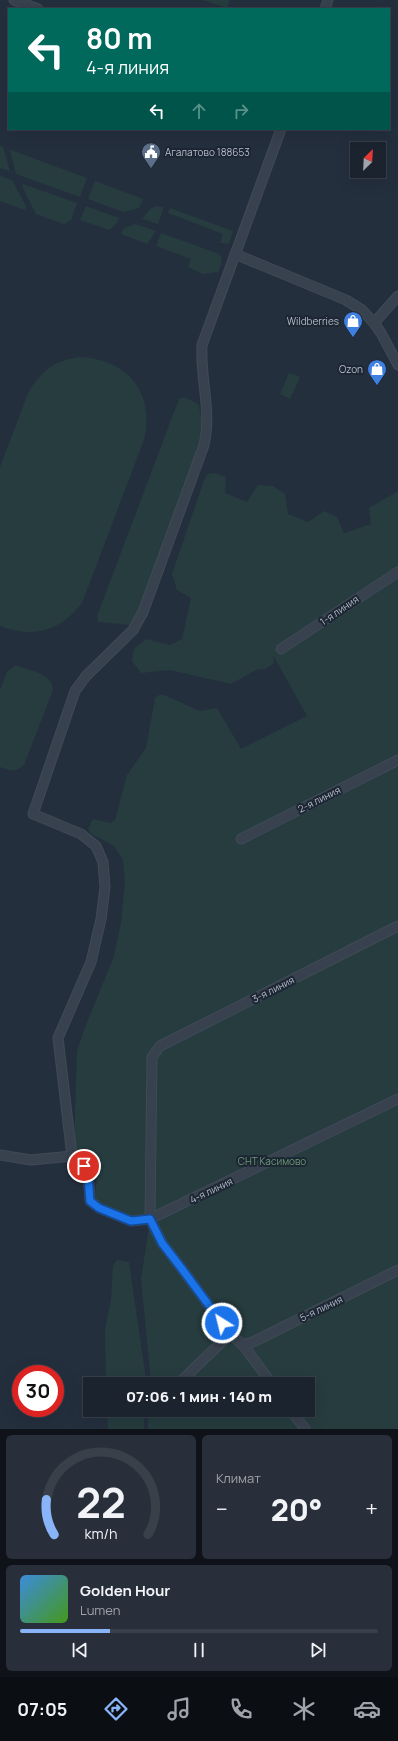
<!DOCTYPE html>
<html lang="ru">
<meta charset="utf-8">
<style>
:root{--surface:#1b232e;--page:#282f3a;--text:#f1f3f6;--muted:#a0a4aa;--line:#39404a;--accent:#8ab4f8}
body{margin:0;font-family:Manrope,sans-serif;background:var(--page);color:var(--text);height:100vh;display:flex;flex-direction:column;font-size:15px;white-space:nowrap}
*{box-sizing:border-box;margin:0}
p{font-size:13px;color:var(--muted)}
.icon{flex:none;width:22px;height:22px;fill:none;stroke:currentColor;stroke-width:2;stroke-linecap:round;stroke-linejoin:round}
.map{position:relative;height:1429px;overflow:hidden}
.panel{display:flex;flex-direction:column;gap:6px;padding:6px;background:#0f1319;flex:1}
.panel>*{flex:none}
.guide{position:absolute;left:8px;top:8px;width:382px;height:122px;border-radius:0px;box-shadow:0 4px 16px #0002,0 0 0 1px var(--line);background:#00695c;color:#fff;overflow:hidden}
.needle{width:26px;rotate:24deg}
.controls{position:absolute;left:350px;top:142px;display:grid;gap:8px}
.controls a{display:grid;place-items:center;width:36px;height:36px;border-radius:0px;background:var(--surface);box-shadow:0 4px 16px #0002,0 0 0 1px var(--line);font-size:20px}
.speed{position:absolute;left:12px;top:1365px;display:flex;gap:8px;font-size:20px;font-weight:700;text-align:center}
.speed>*{display:grid;place-content:center;width:52px;height:52px;border-radius:50%;background:var(--surface);box-shadow:0 4px 16px #0002,0 0 0 1px var(--line);line-height:1}
.speed .limit{border:6px solid #d22;background:#fff;color:#111}
.pin{position:absolute;display:grid;place-items:center;width:34px;height:34px;color:#fff;margin:-17px;border:2px solid #fff;border-radius:50%;box-shadow:0 1px 4px #0007}
.me{position:absolute;width:44px;margin:-22px;rotate:324deg;stroke-linejoin:round;filter:drop-shadow(0 0 3px #0008)}
.turn{display:flex;align-items:center;gap:14px;height:84px;padding:0 12px;font-size:18px}
.turn .icon{width:52px;height:52px;stroke-width:2.5}
.turn b{display:block;font-size:28px;line-height:34px}
.lanes{display:flex;align-items:center;height:38px;padding:0 12px;background:#0003;justify-content:center;gap:20px;direction:ltr}
.lanes .off{opacity:.35}
.big{font-size:30px;font-weight:800;line-height:1.1}
.panel .card{flex:1;display:flex;flex-direction:column;justify-content:center;gap:6px;min-width:0;padding:0 14px;border-radius:6px;background:var(--page)}
.panel .dial{align-items:center;gap:0}
.dial svg{height:104px;overflow:visible;fill:none;stroke:var(--line);stroke-width:7;stroke-linecap:round;text-anchor:middle}
.dial text{fill:var(--text);stroke:none}
.song{display:flex;align-items:center;gap:12px}
.cover{width:48px;height:48px;border-radius:6px;background:linear-gradient(135deg,hsl(210 70% 55%),hsl(100 70% 35%))}
.played{height:4px;border-radius:2px;background:linear-gradient(90deg,var(--accent) 25%,var(--line) 25%)}
.keys{display:flex;justify-content:space-around;direction:ltr}
.heat{display:flex;justify-content:space-between;align-items:center;font-size:22px;direction:ltr}
.panel .tiles{flex:1;display:grid;gap:6px;grid-template-columns:1fr 1fr}
.card:last-child{grid-column:span 2}
.trip{position:absolute;left:83px;top:1377px;width:232px;height:40px;border-radius:0px;background:var(--surface);box-shadow:0 4px 16px #0002,0 0 0 1px var(--line);font-weight:800;line-height:40px;text-align:center}
.tab-bar{display:flex;height:64px;justify-content:space-around;align-items:center;background:#0b0e12;color:var(--muted)}
.tab-bar .icon{width:28px;height:28px}
.tab-bar .active{color:var(--accent)}
.tab-bar b{font-size:18px;color:var(--text)}
.map>svg:first-child{display:block}
.green{fill:#263c3f}
.lines{fill:none;stroke-linecap:round;stroke-linejoin:round}
.minor-casing{stroke:#414a57;stroke-width:11}
.minor{stroke:#38414e;stroke-width:9}
.route-casing{stroke:#114b97;stroke-width:10}
.route{stroke:#1a73e8;stroke-width:7}
.labels{text-anchor:middle;stroke-width:4;stroke-linejoin:round;paint-order:stroke}
.poi-label{font-size:10px;fill:#b4bcc9;stroke:#1d2633;text-anchor:end}
.street-label{font-size:10px;fill:#b4bcc9;stroke:#1d2633}
.park-label{font-size:10px;fill:#6b9a76;stroke:#1d2633}
</style>
<div class="map">
<svg width="398" height="1429" viewBox="0 0 398 1429">
<rect width="100%" height="100%" fill="#242f3e"/>
<g class="green">
<polygon points="203,0 230,0 227,8"/>
<polygon points="0,146 3,147 10,171 0,168"/>
<polygon points="11,150 87,178 80,197 16,174 10,151"/>
<polygon points="0,176 12,180 26,206 25,210 0,201"/>
<polygon points="95,181 143,199 139,208 123,212 88,199"/>
<polygon points="23,184 77,203 71,220 64,224 36,214 22,186"/>
<polygon points="86,206 119,218 116,224 109,230 80,220"/>
<polygon points="157,206 164,207 158,224 142,219 150,209"/>
<polygon points="170,208 233,231 229,244 220,243 223,234 168,213"/>
<polygon points="135,224 156,231 147,244 121,234 124,228"/>
<path d="M 161,233 L 219,254 C 224,260 221,265 218,272 L 203,274 L 188,267 L 191,259 L 156,246 Z"/>
<path d="M 81,357 C 129,360 155,394 144,440 L 82,603 C 60,631 34,639 0,626 L 0,467 L 28,393 L 35,382 L 44,372 L 55,364 L 68,359 Z"/>
<polygon points="289,373 300,377 290,399 280,394"/>
<polygon points="184,397 198,404 202,418 202,436 139,611 131,625 98,622 97,616 179,399"/>
<path d="M 214,473 L 226,477 L 225,493 L 247,502 L 258,485 L 273,486 L 285,494 L 288,514 L 308,522 L 324,511 L 337,517 L 344,533 L 371,524 L 369,508 L 398,491 L 398,1429 L 148,1429 L 148,1410 L 308,1410 L 308,1384 L 149,1384 L 150,1372 L 141,1279 L 149,1227 L 145,1217 L 131,1217 L 97,1202 C 92,1194 99,1184 96,1174 C 93,1162 80,1159 74,1148 L 77,1051 L 84,1030 L 114,956 L 121,923 L 125,882 L 123,860 L 114,846 L 91,834 L 88,829 L 93,819 L 110,823 L 115,820 L 127,775 L 146,748 L 155,698 L 159,695 L 164,695 L 200,711 L 217,708 L 241,749 L 307,716 L 273,655 L 274,663 L 265,669 L 256,670 L 231,684 L 170,670 L 141,673 L 132,661 L 134,649 L 146,639 L 170,645 L 182,639 L 191,598 L 177,590 L 172,574 L 204,480 L 208,474 Z"/>
<path d="M 14,666 L 18,666 C 31,671 53,674 53,690 L 24,765 C 15,773 11,771 0,767 L 0,690 L 7,672 Z"/>
<polygon points="117,1260 129,1262 145,1372 145,1384 106,1384 105,1329 111,1300 113,1266"/>
<polygon points="107,1410 144,1410 144,1429 108,1429"/>
</g>
<g class="lines">
<g class="minor-casing">
<g id="minor">
<polyline points="14,0 38,9"/>
<polyline points="325,9 328,0"/>
<polyline points="235,254 346,300 362,310 374,323 381,333 398,365"/>
<polyline points="374,323 398,296"/>
<polyline points="281,649 398,572"/>
<polyline points="241,839 398,760"/>
<polyline points="0,1155 31,1160 72,1156"/>
<path d="M 72,1156 L 58,1038 L 91,962 L 101,919 L 105,887 L 103,862 L 96,846 L 81,834 L 33,814 L 75,691 L 86,676 L 133,630 L 143,612 L 204,445 C 212,411 200,379 202,345 L 281,129"/>
<path d="M 72,1156 C 91,1172 88,1177 90,1201 L 99,1208 L 131,1221 L 150,1219 L 398,1099"/>
<polyline points="243,1345 253,1342 398,1270"/>
<polyline points="178,1384 230,1334"/>
<polyline points="272,1384 243,1345 230,1334 182,1269 162,1243 150,1219 152,1057 160,1046 398,926"/>
<polyline points="291,1410 305,1429"/>
</g>
</g>
<use href="#minor" class="minor"/>
</g>
<g class="lines">
<g class="route-casing">
<polyline id="route" points="84,1166 88,1176 90,1201 99,1208 131,1221 150,1219 162,1243 182,1269 222,1323"/>
</g>
<use href="#route" class="route"/>
</g>
<defs>
<g id="civic-pin" transform="scale(1)"><path d="M0 17L-7.5 6A9.5 9.5 0 1 1 7.5 6Z" fill="#5c6f8a" stroke="#1d2633"/><path d="M-.6-6.5H3V-4.5H.6V-3L4-1V1h2V6H-6V1h2V-1L-.6-3ZM-1.2 2.5V6h2.4V2.5Z" fill="#fff"/></g>
<g id="shop-pin" transform="scale(1)"><path d="M0 17L-7.5 6A9.5 9.5 0 1 1 7.5 6Z" fill="#3f7fe0" stroke="#1d2633"/><path d="M-5-2.5h2.3a2.7 3.5 0 0 1 5.4 0H5L5.5 6h-11ZM-1.5-2.5h3a1.5 2.3 0 0 0-3 0Z" fill="#fff"/></g>
</defs>
<g fill-rule="evenodd">
<use href="#civic-pin" x="151" y="152"/>
<use href="#shop-pin" x="353" y="321"/>
<use href="#shop-pin" x="377" y="369"/>
</g>
<g class="labels">
<g class="poi-label">
<text x="165" y="156" text-anchor="start">Агалатово 188653</text>
<text x="339" y="325">Wildberries</text>
<text x="363" y="373">Ozon</text>
</g>
<g class="street-label">
<text transform="translate(339 610) rotate(-34)" y="4">1-я линия</text>
<text transform="translate(319 799) rotate(-27)" y="4">2-я линия</text>
<text transform="translate(273 989) rotate(-27)" y="4">3-я линия</text>
<text transform="translate(211 1190) rotate(-26)" y="4">4-я линия</text>
<text transform="translate(321 1308) rotate(-26)" y="4">5-я линия</text>
</g>
<g class="park-label">
<text x="272" y="1165">СНТ Касимово</text>
</g>
</g>
</svg>
<div class="controls">
<a><svg class="needle" viewBox="-14 -14 28 28"><path d="M0-13l5 13h-10z" fill="#e53935"/><path d="M0 13l5-13h-10z" fill="#a0a4aa"/></svg></a>
</div>
<div class="speed"><div class="limit">30</div></div>
<div class="pin" style="left:84px;top:1166px;background:#d93025"><svg class="icon" aria-label="arrive" viewBox="0 0 24 24"><path d="M6 21V4h12l-3 4 3 4H6"/></svg></div>
<svg class="me" style="left:222px;top:1323px" viewBox="-20 -20 40 40"><circle r="17" fill="#1a73e8" stroke="#fff" stroke-width="3"/><path d="M0-11L8 9 0 5-8 9z" fill="#fff"/></svg>
<div class="trip">07:06 · 1 мин · 140 m</div>
<div class="guide">
<div class="turn"><svg class="icon" aria-label="left" viewBox="0 0 24 24"><path d="M17 20v-9H6M10 6l-5 5 5 5"/></svg><div><b>80 m</b>4-я линия</div></div>
<div class="lanes"><svg class="icon" aria-label="left" viewBox="0 0 24 24"><path d="M17 20v-9H6M10 6l-5 5 5 5"/></svg><svg class="icon off" aria-label="ahead" viewBox="0 0 24 24"><path d="M12 20V5M6 11l6-6 6 6"/></svg><svg class="icon off" aria-label="right" viewBox="0 0 24 24"><path d="M7 20v-9h11M14 6l5 5-5 5"/></svg></div>
</div>
</div>
<section class="panel">
<div class="tiles">
<div class="card dial"><svg viewBox="0 0 100 80">
<path d="M14 69A42 42 0 1 1 86 69"/>
<path d="M14 69A42 42 0 0 1 8 42" stroke="#8ab4f8"/>
<text x="50" y="56" font-size="32" font-weight="700">22</text>
<text x="50" y="72" font-size="11">km/h</text>
</svg></div>
<div class="card"><p>Климат</p>
<div class="heat"><a>−</a><b class="big">20°</b><a>+</a></div>
</div>
<div class="card">
<div class="song"><i class="cover"></i><div><b>Golden Hour</b><p>Lumen</p></div></div>
<div class="played"></div>
<div class="keys"><svg class="icon" aria-label="previous" viewBox="0 0 24 24"><path d="M18 5L8 12l10 7zM5 5v14"/></svg><svg class="icon" aria-label="pause" viewBox="0 0 24 24"><path d="M8 5v14M16 5v14"/></svg><svg class="icon" aria-label="next" viewBox="0 0 24 24"><path d="M6 5l10 7-10 7zM19 5v14"/></svg></div>
</div>
</div>
</section>
<nav class="tab-bar">
<b>07:05</b>
<svg class="icon active" aria-label="directions" viewBox="0 0 24 24"><path d="M12 3l9 9-9 9-9-9zM9 14v-3h6M13 9l2 2-2 2"/></svg>
<svg class="icon" aria-label="music" viewBox="0 0 24 24"><path d="M9 18V5l10-2v13"/><circle cx="6" cy="18" r="3"/><circle cx="16" cy="16" r="3"/></svg>
<svg class="icon" aria-label="phone" viewBox="0 0 24 24"><path d="M5 4h4l2 5-3 2q2 4 5 5l2-3 5 2v4C11 20 4 13 5 4z"/></svg>
<svg class="icon" aria-label="climate" viewBox="0 0 24 24"><path d="M12 3v18M4 7l16 10M4 17L20 7"/></svg>
<svg class="icon" aria-label="car" viewBox="0 0 24 24"><path d="M5 17H2v-5l4-1 3-4h7l3 4 3 1v5h-3M9 17h6M6 11h13"/><circle cx="7" cy="17" r="2"/><circle cx="17" cy="17" r="2"/></svg>
</nav>
